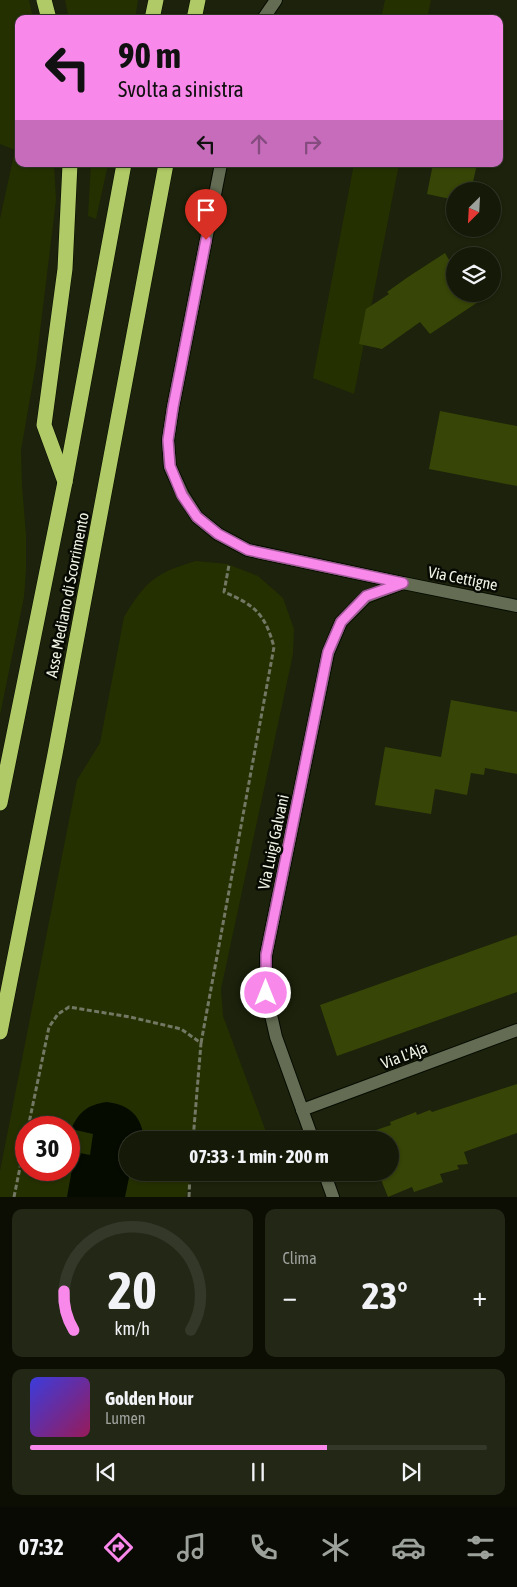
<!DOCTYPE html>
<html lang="it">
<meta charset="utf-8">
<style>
:root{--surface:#151a08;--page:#222716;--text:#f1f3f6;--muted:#9da19c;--line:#343829;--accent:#f888ea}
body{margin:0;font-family:"Asap Condensed",sans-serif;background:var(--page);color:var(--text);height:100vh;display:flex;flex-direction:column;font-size:19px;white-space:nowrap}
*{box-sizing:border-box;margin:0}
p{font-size:16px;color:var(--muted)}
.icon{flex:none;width:28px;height:28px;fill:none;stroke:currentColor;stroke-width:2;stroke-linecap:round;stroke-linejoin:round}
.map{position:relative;height:1197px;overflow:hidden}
.panel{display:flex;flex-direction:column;gap:12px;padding:12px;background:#0c0e04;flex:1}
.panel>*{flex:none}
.hud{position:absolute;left:15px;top:15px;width:488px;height:152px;border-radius:10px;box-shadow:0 1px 4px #0004,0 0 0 1px var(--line);background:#f888ea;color:#111;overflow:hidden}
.needle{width:32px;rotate:204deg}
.fabs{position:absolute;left:446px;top:182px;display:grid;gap:10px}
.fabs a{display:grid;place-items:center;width:55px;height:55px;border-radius:50%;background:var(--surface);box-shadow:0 1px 4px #0004,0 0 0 1px var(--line);font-size:25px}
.speed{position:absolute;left:15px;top:1116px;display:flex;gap:10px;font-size:25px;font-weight:700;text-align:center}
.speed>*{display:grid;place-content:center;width:65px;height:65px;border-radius:50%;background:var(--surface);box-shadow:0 1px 4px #0004,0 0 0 1px var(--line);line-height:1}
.speed .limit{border:8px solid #d22;background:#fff;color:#111}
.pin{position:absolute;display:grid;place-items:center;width:42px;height:42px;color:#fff;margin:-51px -21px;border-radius:50% 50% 50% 0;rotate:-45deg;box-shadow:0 0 5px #0007}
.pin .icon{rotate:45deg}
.me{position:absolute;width:55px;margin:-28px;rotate:0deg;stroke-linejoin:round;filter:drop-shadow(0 0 4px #0008)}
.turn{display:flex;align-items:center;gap:18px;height:105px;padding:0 20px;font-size:22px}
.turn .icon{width:65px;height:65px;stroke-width:2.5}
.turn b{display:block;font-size:35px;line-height:42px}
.lanes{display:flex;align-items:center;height:48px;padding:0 20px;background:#0003;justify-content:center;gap:25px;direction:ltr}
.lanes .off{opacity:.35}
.big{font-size:38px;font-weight:700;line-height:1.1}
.panel .widget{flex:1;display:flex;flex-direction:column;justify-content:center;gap:8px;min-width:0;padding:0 18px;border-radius:10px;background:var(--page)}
.panel .dial{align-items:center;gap:0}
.dial svg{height:130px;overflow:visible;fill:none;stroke:var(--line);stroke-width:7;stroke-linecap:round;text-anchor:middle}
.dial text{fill:var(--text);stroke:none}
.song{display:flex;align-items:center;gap:15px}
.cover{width:60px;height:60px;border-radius:8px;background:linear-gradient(135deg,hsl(240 70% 55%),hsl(330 70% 35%))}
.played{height:5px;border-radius:2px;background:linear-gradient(90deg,var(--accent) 65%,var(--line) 65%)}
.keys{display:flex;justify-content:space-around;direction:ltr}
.heat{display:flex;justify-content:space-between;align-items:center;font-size:28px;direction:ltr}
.panel .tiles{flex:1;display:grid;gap:12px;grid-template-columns:1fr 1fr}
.widget:last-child{grid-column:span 2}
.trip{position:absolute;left:119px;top:1131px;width:280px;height:50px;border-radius:25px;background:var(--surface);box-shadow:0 1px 4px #0004,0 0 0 1px var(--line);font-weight:700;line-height:50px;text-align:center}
.tab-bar{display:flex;height:80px;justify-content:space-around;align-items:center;background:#080a03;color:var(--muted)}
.tab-bar .icon{width:35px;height:35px}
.tab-bar .active{color:var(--accent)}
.tab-bar b{font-size:22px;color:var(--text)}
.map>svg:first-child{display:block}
.green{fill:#253000;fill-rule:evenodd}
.water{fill:#060b00}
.building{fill:#374507}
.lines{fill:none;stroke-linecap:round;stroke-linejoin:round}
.lane-casing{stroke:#060b00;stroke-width:14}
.street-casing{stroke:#060b00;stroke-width:14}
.highway-casing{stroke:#060b00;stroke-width:16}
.path{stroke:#727864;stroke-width:3;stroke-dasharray:5 2.5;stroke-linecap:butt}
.lane{stroke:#646c53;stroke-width:12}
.street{stroke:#646c53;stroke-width:12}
.highway{stroke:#afca66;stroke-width:15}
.route-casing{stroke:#a15898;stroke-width:12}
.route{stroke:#f888ea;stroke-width:9}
.labels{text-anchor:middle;stroke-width:5;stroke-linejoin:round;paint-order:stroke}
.street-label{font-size:16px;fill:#eef3e4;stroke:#070a03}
</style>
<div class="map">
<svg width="517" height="1197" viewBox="0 0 517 1197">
<rect width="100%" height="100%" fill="#1c220b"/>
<g class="green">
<polygon points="0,0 29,0 33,19 19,19 19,164 54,164 56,200 36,364 21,450 22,485 26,535 26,570 24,597 0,715 0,219 15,150 0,144"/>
<polygon points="65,0 138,0 135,19 69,19"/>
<polygon points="385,0 431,0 427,19 381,19"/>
<polygon points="91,164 108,164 96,219 88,216"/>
<polygon points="354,164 399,164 354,394 313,378"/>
<path d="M 196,561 L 227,564 L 258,576 L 283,598 L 294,629 L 293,654 L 221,989 L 223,1016 L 269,1140 L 128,1140 L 128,1172 L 192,1173 L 186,1197 L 0,1197 L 0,1171 L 77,780 L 100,743 L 124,617 C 146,581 155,573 196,561 ZM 26,1128 L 69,1128 L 69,1170 L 26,1170 Z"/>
</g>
<path class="water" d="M 107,1102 C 130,1105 142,1116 144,1140 L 123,1140 L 118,1161 L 127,1163 L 128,1172 L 130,1173 L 125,1197 L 67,1197 L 75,1152 L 90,1155 L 93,1134 L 71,1129 C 80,1111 87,1105 107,1102 Z"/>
<g class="building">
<polygon points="433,164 477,164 471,191 455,191 455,200 427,194"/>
<polygon points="445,253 455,270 455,294 490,294 430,334 420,322 382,349 359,344 366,309 389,294 387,292 408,277"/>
<polygon points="440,411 517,426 517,486 429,469"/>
<polygon points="451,700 517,712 517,774 485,768 484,775 471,773 467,795 435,789 431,814 375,805 385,747 441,757"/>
<polygon points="517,935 517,992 337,1056 320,1005"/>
<polygon points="517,1084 517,1133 464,1152 468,1164 457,1165 459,1169 440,1174 443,1182 414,1192 412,1187 388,1197 378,1172 390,1172 390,1140 366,1140 364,1134 391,1125 390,1122 416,1112 417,1115 430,1110 432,1112"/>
</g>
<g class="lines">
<g class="lane-casing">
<g id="lane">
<polyline points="263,19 276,0"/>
<polyline points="221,164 173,407 168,440 170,467 183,495 197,517 218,534 248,550 403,583"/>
</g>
</g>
<g class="street-casing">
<g id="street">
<polyline points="302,1110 517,1030"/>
<polyline points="313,1140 276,1037 266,993 266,955 328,653 341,622 366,597 403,583 517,606"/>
<polyline points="324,1172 333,1197"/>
</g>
</g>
<g class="highway-casing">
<g id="highway">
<polyline points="44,0 49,19"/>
<polyline points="152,19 156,0"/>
<polyline points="194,19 198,0"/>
<polyline points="65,482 44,425 65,269 70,164"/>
<polyline points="0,803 65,482 124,164"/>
<polyline points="0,1032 55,754 166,164"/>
</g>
</g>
<g class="path">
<path d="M 201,1043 L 274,647 C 265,614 255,605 224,592 L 229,565"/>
<polyline points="28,1128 49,1027 58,1014 69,1007 130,1017 181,1029 201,1043 193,1140"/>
<polyline points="14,1197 26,1138"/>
<polyline points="189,1197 190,1172"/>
</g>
<use href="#lane" class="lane"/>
<use href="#street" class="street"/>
<use href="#highway" class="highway"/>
</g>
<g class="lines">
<g class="route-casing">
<polyline id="route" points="206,240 173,407 168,440 170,466 182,495 197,517 218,534 248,550 403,583 366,596 341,622 328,652 266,955 266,993"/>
</g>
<use href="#route" class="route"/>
</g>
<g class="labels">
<g class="street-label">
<text transform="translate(463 578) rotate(11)" y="6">Via Cettigne</text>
<text transform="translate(67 595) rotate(-79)" y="6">Asse Mediano di Scorrimento</text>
<text transform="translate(273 842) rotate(-78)" y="6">Via Luigi Galvani</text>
<text transform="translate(404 1055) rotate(-21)" y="6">Via L'Aja</text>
</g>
</g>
</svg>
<div class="fabs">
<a><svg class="needle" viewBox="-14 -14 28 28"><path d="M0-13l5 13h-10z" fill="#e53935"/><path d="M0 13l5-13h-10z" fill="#9da19c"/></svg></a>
<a><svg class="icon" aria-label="layers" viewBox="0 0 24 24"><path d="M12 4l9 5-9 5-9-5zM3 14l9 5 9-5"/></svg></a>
</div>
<div class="speed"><div class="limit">30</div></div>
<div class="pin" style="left:206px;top:240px;background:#d93025"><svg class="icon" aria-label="arrive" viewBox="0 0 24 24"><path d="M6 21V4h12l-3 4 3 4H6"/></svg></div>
<svg class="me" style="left:266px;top:993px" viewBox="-20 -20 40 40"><circle r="17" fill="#f888ea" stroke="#fff" stroke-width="3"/><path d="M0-11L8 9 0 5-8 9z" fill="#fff"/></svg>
<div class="trip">07:33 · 1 min · 200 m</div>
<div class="hud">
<div class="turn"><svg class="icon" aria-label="left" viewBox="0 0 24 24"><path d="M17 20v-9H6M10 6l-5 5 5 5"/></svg><div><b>90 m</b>Svolta a sinistra</div></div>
<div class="lanes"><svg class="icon" aria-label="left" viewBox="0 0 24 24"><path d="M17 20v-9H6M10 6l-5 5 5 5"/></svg><svg class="icon off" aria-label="ahead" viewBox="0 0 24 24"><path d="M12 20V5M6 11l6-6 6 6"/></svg><svg class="icon off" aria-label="right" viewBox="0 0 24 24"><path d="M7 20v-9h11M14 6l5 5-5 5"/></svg></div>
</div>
</div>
<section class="panel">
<div class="tiles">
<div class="widget dial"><svg viewBox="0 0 100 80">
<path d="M14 69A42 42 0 1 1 86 69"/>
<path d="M14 69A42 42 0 0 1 8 45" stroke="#f888ea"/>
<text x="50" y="56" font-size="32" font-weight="700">20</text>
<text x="50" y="72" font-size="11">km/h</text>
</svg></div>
<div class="widget"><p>Clima</p>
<div class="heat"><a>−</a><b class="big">23°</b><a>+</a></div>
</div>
<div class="widget">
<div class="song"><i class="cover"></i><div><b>Golden Hour</b><p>Lumen</p></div></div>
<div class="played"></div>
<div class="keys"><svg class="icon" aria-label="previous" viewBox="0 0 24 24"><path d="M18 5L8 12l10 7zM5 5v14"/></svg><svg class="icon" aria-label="pause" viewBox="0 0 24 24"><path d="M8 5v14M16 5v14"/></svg><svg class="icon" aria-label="next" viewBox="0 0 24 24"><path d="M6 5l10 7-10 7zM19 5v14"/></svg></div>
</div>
</div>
</section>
<nav class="tab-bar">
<b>07:32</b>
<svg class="icon active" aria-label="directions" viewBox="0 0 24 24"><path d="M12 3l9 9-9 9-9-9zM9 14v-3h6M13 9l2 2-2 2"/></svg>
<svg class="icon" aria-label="music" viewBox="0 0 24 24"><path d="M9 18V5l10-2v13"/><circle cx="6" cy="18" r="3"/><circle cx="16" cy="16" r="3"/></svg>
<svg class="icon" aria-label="phone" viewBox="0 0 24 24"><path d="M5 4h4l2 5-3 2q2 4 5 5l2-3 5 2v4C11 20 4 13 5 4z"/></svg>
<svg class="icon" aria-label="climate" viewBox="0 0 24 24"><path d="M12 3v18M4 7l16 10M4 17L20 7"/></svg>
<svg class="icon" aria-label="car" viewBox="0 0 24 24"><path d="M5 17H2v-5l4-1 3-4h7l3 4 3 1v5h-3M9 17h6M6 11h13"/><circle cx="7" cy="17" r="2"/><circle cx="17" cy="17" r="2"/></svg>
<svg class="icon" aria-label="filters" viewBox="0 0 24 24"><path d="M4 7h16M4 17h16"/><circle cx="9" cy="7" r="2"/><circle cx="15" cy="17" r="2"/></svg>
</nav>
